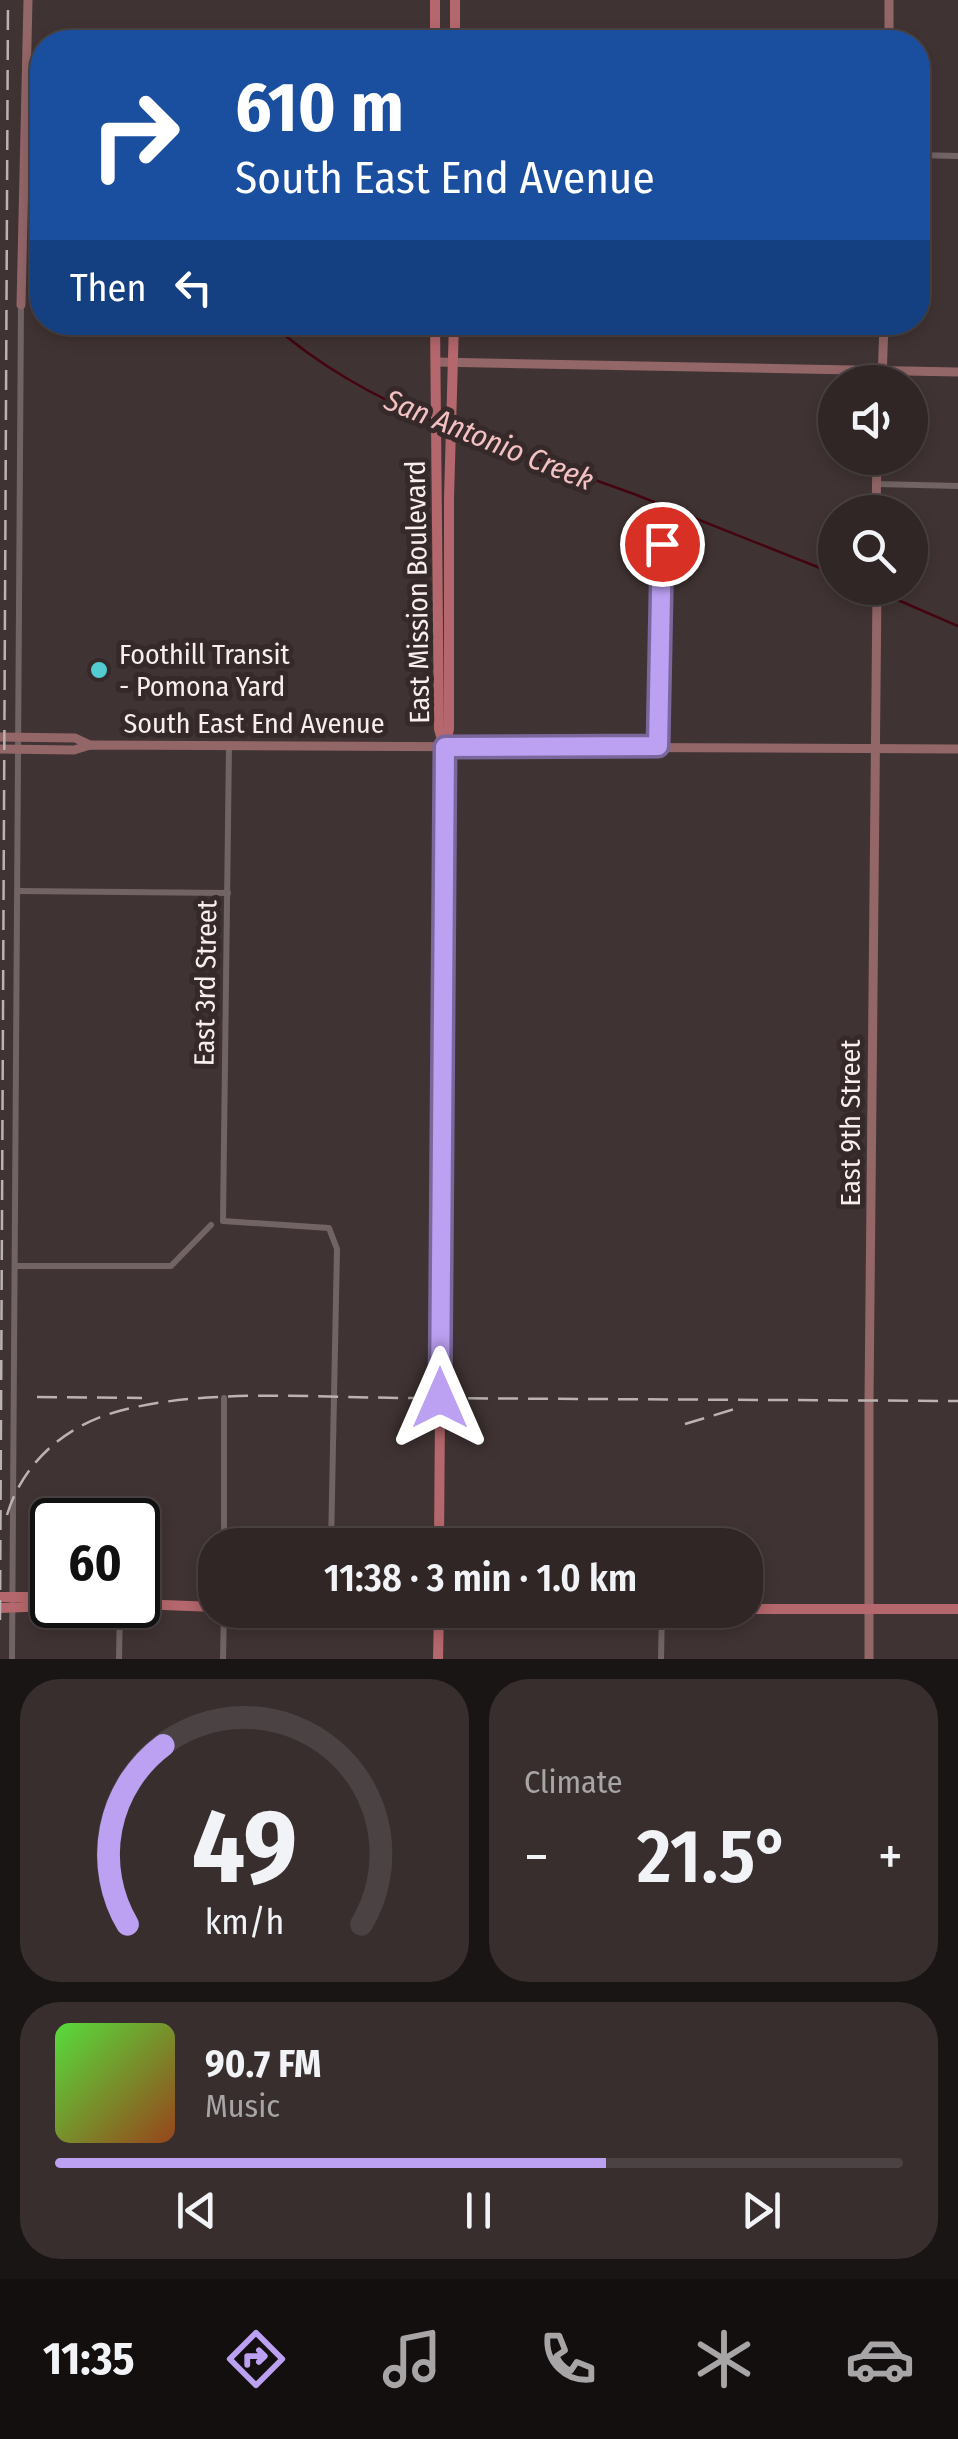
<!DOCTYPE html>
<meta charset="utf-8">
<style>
:root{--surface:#302626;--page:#382e2e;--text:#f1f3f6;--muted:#a8a5a7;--line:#4b4343;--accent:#bca0f2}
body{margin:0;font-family:"Fira Sans Condensed",sans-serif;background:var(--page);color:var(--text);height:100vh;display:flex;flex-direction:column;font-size:38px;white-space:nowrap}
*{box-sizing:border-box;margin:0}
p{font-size:32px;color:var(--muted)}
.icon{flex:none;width:55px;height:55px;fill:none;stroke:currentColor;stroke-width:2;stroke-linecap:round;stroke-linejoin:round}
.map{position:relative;height:1659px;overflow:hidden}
.details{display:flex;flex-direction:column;gap:20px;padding:20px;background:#1a1515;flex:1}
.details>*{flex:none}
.banner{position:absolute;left:30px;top:30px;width:900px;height:305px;border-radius:40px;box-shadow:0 5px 15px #0003,0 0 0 2px var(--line);background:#1a4fa0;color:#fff;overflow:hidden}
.controls{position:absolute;left:818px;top:365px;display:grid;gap:20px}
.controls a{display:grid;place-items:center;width:110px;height:110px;border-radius:50%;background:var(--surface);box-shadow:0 5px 15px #0003,0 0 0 2px var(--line);font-size:50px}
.speed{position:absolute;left:30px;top:1498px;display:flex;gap:20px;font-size:50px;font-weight:700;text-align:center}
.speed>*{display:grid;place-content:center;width:130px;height:130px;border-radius:50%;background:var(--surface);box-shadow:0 5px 15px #0003,0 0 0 2px var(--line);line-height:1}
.speed .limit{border:5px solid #111;border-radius:15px;background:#fff;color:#111}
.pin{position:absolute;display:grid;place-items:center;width:85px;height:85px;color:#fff;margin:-42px;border:5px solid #fff;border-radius:50%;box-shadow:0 2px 10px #0007}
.me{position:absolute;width:110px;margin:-55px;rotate:0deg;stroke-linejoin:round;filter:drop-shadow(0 0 8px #0008)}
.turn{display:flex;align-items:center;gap:35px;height:210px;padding:0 40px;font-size:45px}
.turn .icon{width:130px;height:130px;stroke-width:2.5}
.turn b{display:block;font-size:70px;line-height:85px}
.then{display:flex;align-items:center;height:95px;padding:0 40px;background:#0003;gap:20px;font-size:38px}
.big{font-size:75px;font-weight:600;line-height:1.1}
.details .widget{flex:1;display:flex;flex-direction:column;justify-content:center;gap:15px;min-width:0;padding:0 35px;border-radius:40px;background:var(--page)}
.details .dial{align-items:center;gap:0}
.dial svg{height:260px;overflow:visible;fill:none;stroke:var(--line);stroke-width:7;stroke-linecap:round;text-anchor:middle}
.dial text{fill:var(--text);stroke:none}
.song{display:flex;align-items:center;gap:30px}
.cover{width:120px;height:120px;border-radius:15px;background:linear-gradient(135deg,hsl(110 70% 55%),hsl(20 70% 35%))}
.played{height:10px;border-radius:5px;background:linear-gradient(90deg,var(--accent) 65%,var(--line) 65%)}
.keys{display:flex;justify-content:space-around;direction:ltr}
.heat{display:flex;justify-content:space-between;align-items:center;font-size:55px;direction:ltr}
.details .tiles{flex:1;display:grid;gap:20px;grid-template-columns:1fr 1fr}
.widget:last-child{grid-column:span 2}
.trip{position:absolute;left:198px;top:1528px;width:565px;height:100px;border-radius:40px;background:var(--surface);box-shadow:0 5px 15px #0003,0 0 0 2px var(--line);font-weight:600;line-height:100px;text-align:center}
.tabs{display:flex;height:160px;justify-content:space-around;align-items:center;background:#130f0f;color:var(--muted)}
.tabs .icon{width:70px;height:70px}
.tabs .active{color:var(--accent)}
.tabs b{font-size:45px;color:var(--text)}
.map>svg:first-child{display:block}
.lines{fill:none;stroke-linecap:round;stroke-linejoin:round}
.stream{stroke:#440510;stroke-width:2.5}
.street{stroke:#726464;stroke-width:6}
.secondary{stroke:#936668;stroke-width:9}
.primary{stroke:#b4676c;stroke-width:10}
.rail{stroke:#bcb2b2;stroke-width:2.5;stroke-dasharray:20 10;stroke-linecap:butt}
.route-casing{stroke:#7a689d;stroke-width:25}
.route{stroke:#bca0f2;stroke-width:18}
.poi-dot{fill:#52ccd0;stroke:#352929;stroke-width:4}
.labels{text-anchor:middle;stroke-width:10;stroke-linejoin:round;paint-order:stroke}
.street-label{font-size:28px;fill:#f7eeee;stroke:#352929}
.poi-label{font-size:28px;fill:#f7eeee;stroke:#352929;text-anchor:start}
.water-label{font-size:30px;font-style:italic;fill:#f4c1c2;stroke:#352929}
</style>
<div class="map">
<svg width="958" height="1659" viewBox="0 0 958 1659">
<rect width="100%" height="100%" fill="#403333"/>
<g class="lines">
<g class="stream">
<path d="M 269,322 C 319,366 373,396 434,422"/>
<polyline points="455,430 634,494 835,574"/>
<polyline points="884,594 958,626"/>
</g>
<g class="street">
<polyline points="26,130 42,131"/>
<polyline points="918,155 958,156"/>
<polyline points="877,484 958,486"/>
<polyline points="229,745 223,1221 329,1228 337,1249 331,1545"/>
<polyline points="658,746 662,544"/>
<polyline points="19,891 228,893"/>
<polyline points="15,1266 171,1266 211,1225"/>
<polyline points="224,1545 224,1398"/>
<polyline points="12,1659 21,305"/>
<polyline points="119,1659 120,1605"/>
<polyline points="223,1659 224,1610"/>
<polyline points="661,1659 662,1610"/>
</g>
<g class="secondary">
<polyline points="889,0 889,42"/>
<polyline points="21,305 28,0"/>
<polyline points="436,362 958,372"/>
<polyline points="882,382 884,322"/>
<polyline points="876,512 877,458"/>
<polyline points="0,737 75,738 90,745"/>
<polyline points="0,749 74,750 90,745 958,749"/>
<polyline points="869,1659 869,1400 877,588"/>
</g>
<g class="primary">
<polyline points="435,42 435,0"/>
<polyline points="455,42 455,0"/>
<polyline points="435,322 439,729 444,746"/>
<polyline points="439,1545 445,747 449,729 449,498 454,322"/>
<polyline points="0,1597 52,1597"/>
<polyline points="138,1604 215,1607"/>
<polyline points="0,1608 76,1605"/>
<polyline points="745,1609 958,1609"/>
<polyline points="438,1659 439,1610"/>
</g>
<g class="rail">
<polyline points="37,1397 142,1398"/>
<polyline points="685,1424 738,1408"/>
<path d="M 7,1515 C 21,1468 57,1433 103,1416 C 190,1386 319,1398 412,1398 C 594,1399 776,1400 958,1401"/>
<polyline points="0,1620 8,0"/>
</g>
</g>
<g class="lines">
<g class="route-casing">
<polyline id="route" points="440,1398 445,747 658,746 662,544"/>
</g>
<use href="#route" class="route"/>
</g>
<circle class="poi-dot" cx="99" cy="670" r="10"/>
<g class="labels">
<g class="street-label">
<text transform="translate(417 592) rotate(-91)" y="10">East Mission Boulevard</text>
<text x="254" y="733">South East End Avenue</text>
<text transform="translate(205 983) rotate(-89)" y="10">East 3rd Street</text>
<text transform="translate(850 1123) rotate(-90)" y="10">East 9th Street</text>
</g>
<g class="poi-label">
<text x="119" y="664">Foothill Transit<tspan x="119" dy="32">- Pomona Yard</tspan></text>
</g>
<g class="water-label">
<text transform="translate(489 440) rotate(22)" y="10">San Antonio Creek</text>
</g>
</g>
</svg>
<div class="controls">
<a><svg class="icon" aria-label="sound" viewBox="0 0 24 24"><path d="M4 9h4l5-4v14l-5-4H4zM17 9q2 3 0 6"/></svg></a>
<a><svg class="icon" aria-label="search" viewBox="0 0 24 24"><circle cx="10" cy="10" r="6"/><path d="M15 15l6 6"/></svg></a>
</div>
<div class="speed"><div class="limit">60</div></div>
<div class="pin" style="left:662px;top:544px;background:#d93025"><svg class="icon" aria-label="arrive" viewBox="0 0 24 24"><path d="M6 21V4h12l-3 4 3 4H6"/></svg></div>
<svg class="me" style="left:440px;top:1398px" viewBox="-20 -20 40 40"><path d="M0-17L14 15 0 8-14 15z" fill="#bca0f2" stroke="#fff" stroke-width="4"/></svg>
<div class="trip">11:38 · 3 min · 1.0 km</div>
<div class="banner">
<div class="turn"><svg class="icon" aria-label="right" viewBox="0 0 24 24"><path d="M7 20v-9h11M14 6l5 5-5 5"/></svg><div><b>610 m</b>South East End Avenue</div></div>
<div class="then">Then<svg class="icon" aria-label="left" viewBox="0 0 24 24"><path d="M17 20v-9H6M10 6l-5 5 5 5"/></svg></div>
</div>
</div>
<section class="details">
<div class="tiles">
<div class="widget dial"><svg viewBox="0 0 100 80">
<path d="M14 69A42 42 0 1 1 86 69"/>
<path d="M14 69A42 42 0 0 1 25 14" stroke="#bca0f2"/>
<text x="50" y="56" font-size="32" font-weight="700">49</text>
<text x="50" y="72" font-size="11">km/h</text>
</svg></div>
<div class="widget"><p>Climate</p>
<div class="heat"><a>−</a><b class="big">21.5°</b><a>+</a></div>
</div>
<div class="widget">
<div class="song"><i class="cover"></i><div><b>90.7 FM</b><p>Music</p></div></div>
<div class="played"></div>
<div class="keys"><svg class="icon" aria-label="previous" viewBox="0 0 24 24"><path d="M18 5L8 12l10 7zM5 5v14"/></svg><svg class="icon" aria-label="pause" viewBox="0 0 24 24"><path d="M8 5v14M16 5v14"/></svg><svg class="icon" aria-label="next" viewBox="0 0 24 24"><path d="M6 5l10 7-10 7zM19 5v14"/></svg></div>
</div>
</div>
</section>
<nav class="tabs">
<b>11:35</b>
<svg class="icon active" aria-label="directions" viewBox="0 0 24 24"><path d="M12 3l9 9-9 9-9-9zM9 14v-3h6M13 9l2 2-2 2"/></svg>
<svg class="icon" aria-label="music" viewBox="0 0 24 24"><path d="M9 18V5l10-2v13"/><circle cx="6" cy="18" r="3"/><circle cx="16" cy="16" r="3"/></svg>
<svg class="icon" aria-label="phone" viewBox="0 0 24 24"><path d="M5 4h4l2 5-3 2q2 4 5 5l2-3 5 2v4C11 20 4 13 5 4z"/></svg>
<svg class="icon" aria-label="climate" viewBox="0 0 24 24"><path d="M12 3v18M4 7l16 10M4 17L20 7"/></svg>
<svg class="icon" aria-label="car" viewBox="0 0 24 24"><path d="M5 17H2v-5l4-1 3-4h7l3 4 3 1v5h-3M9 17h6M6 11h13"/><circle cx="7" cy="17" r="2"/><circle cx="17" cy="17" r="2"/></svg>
</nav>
